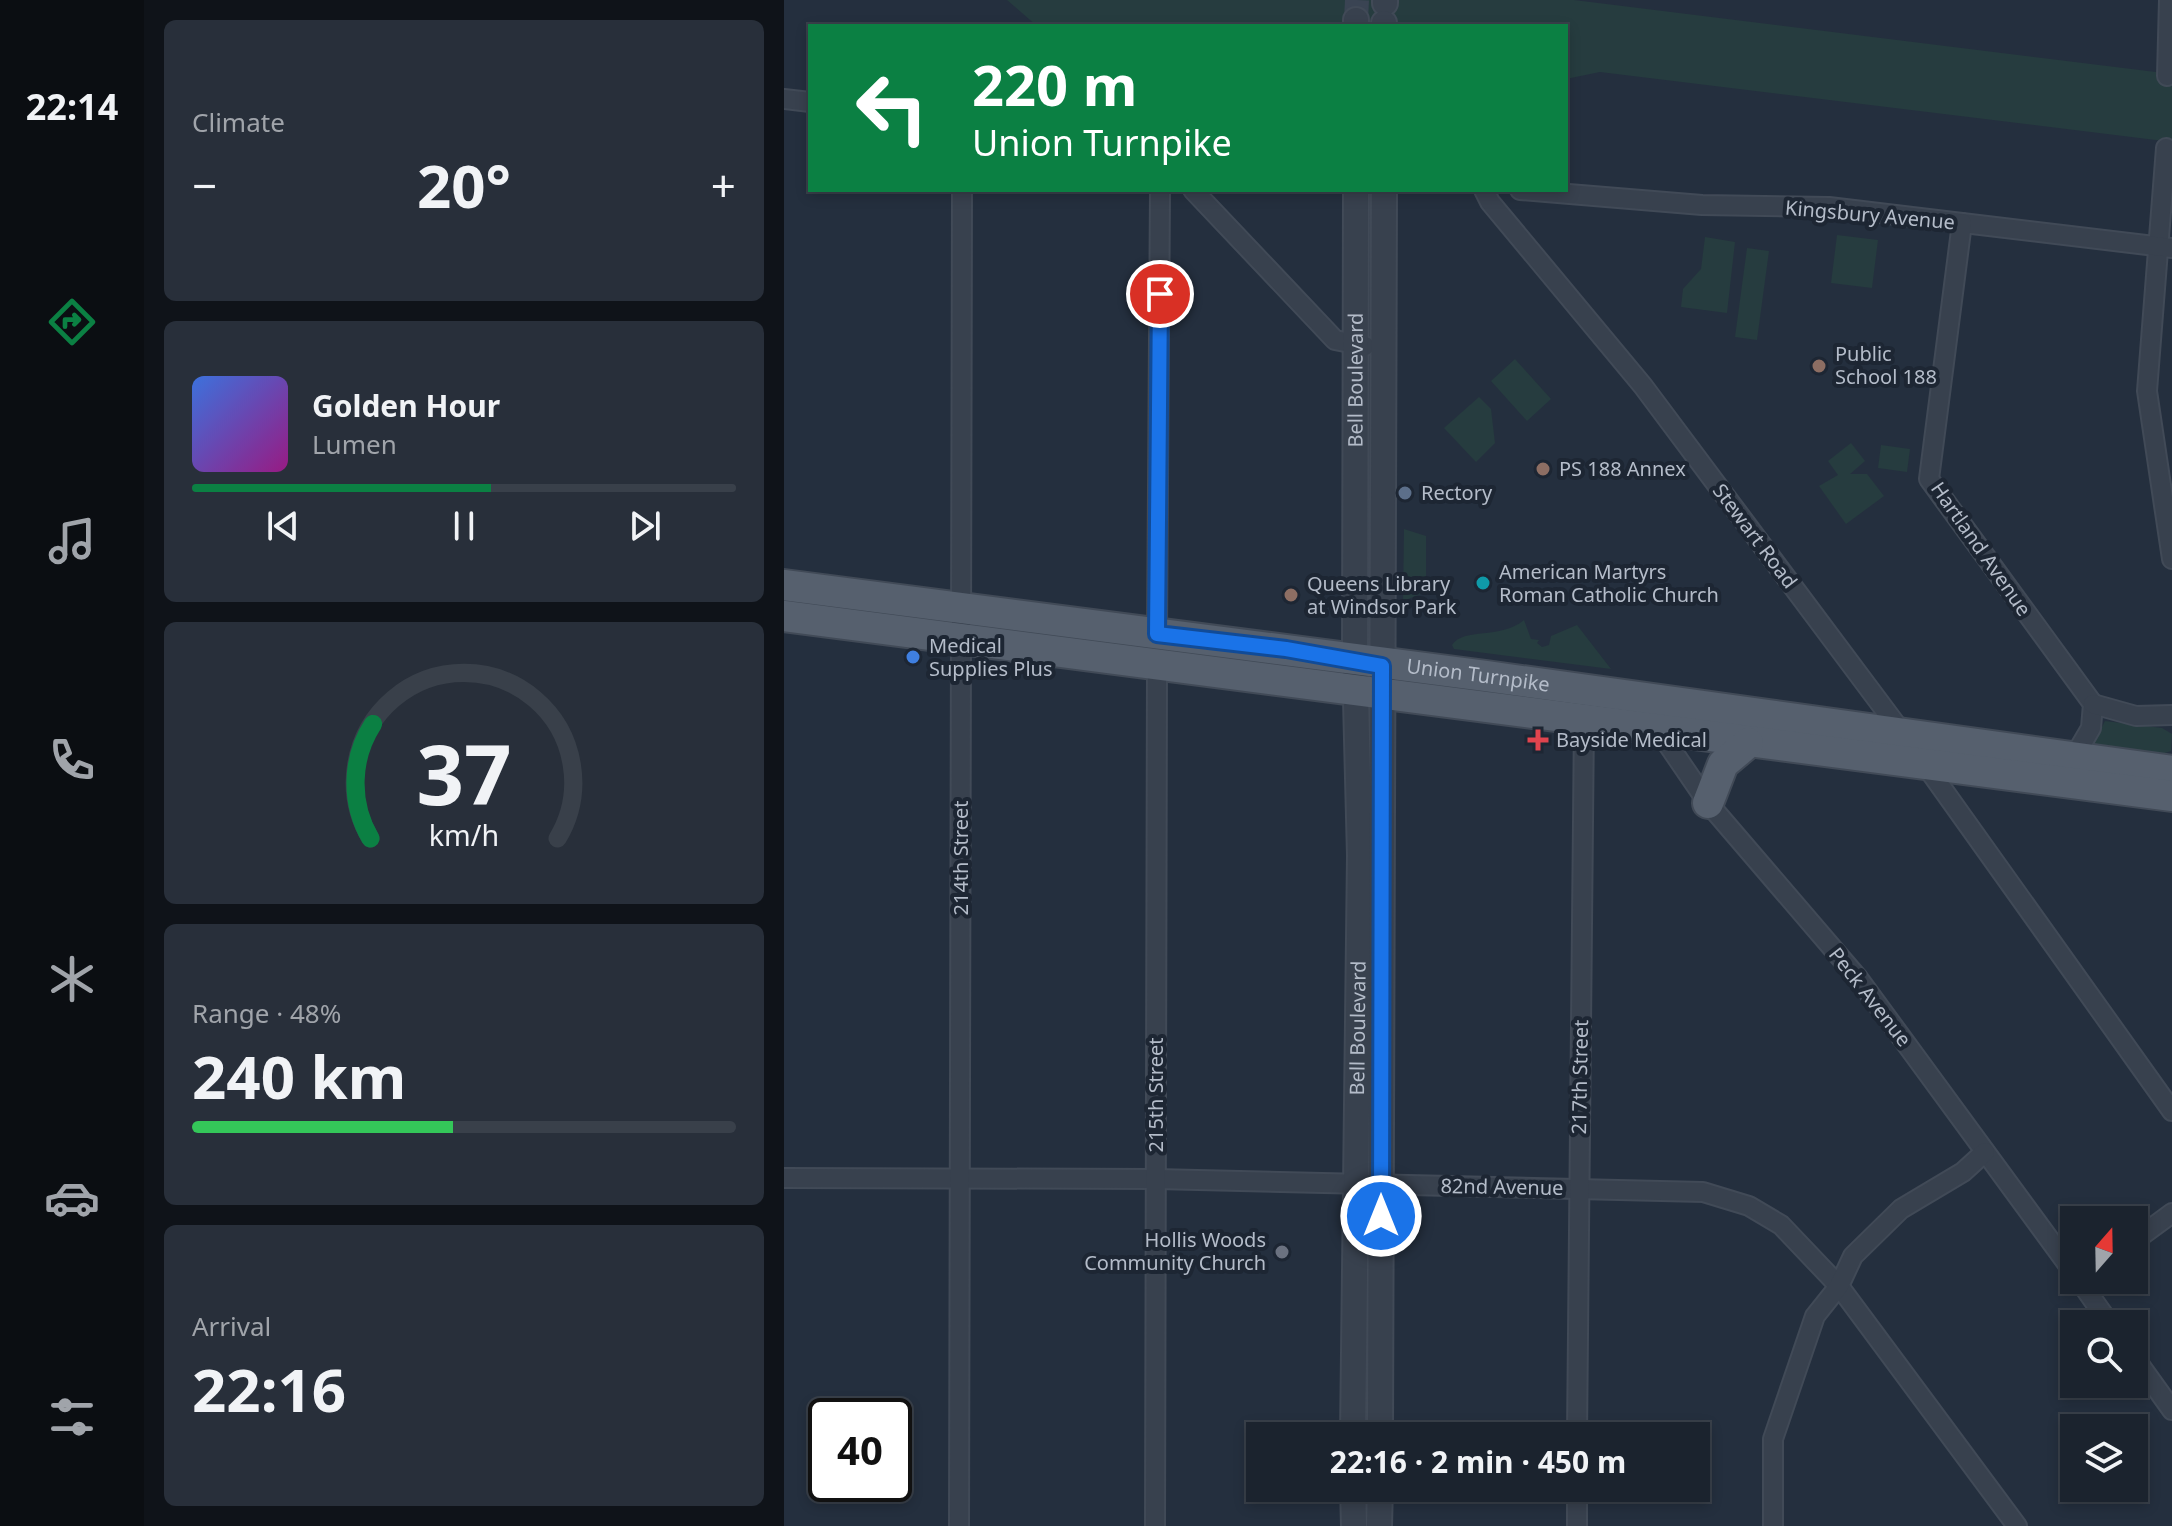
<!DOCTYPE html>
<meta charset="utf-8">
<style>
:root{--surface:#1b232e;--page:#282f3a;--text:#f1f3f6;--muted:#a0a4aa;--line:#39404a;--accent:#0b8043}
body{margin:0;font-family:"Noto Sans",sans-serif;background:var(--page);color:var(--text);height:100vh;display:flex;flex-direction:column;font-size:30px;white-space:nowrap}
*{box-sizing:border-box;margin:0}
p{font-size:26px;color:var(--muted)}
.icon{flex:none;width:44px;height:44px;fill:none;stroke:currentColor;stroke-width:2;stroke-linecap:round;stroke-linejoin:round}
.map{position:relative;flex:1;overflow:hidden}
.details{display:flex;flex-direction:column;gap:20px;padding:20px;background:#0f1319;width:640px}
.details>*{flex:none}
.banner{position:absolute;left:24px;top:24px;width:760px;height:168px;border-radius:0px;box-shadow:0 4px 12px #0003,0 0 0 2px var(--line);background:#0b8043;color:#fff;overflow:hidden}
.needle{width:52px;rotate:20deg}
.controls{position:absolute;left:1276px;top:1206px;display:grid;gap:16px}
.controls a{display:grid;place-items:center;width:88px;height:88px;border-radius:0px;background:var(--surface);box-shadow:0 4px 12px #0003,0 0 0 2px var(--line);font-size:40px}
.speed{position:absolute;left:24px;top:1398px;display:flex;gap:16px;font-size:40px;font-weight:700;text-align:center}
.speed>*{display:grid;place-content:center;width:104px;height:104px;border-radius:50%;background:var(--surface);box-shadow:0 4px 12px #0003,0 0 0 2px var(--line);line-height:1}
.speed .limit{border:4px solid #111;border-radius:12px;background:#fff;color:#111}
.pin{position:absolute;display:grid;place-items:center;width:68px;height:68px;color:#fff;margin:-34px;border:4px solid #fff;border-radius:50%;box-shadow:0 2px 8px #0007}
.me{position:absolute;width:88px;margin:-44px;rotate:0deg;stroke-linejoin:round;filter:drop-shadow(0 0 6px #0008)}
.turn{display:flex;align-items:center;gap:28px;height:168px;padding:0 32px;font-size:36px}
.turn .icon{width:104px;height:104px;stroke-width:2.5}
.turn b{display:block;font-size:56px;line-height:68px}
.big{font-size:60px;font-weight:700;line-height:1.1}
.details .card{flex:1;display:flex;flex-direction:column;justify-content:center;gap:12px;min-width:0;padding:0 28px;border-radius:12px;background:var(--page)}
.details .dial{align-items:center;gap:0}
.dial svg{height:208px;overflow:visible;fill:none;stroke:var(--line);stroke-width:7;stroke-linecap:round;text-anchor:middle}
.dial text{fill:var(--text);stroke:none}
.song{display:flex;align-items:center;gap:24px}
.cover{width:96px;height:96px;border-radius:12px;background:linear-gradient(135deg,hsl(220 70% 55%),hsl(310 70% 35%))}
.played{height:8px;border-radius:4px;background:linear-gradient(90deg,var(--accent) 55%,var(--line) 55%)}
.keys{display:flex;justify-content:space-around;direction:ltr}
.heat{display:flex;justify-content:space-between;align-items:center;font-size:44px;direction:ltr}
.charge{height:12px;border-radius:6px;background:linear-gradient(90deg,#34c759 48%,var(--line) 0)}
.trip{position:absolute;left:462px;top:1422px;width:464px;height:80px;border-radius:0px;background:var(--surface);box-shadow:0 4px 12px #0003,0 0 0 2px var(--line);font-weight:700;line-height:80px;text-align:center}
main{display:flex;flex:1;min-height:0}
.tab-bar{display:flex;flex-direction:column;width:144px;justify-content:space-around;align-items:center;background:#0b0e12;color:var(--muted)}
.tab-bar .icon{width:56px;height:56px}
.tab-bar .current{color:var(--accent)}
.tab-bar b{font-size:36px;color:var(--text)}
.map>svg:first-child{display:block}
.green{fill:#263c3f}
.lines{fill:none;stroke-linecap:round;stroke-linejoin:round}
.tertiary-tunnel{stroke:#3a4453;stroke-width:24;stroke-dasharray:24 12;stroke-linecap:butt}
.minor-casing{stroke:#414a57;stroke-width:22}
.tertiary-casing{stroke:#414a57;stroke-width:28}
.primary-casing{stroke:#414a57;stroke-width:34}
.minor{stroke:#38414e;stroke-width:18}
.tertiary{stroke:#38414e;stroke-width:24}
.primary{stroke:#56606e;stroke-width:30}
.route-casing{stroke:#114b97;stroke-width:20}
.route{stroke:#1a73e8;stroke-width:14}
.education-dot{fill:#8d6e63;stroke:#1d2633;stroke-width:3}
.service-dot{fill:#5c6f8a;stroke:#1d2633;stroke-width:3}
.culture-dot{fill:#0f9aa8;stroke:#1d2633;stroke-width:3}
.shop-dot{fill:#3f7fe0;stroke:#1d2633;stroke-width:3}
.health-dot{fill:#e0444e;stroke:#1d2633;stroke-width:3}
.worship-dot{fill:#6b7280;stroke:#1d2633;stroke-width:3}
.labels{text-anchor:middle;stroke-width:8;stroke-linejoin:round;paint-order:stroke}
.street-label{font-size:20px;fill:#b4bcc9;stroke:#1d2633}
.poi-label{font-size:20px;fill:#b4bcc9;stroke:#1d2633;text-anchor:start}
</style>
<main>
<nav class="tab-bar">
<b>22:14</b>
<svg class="icon current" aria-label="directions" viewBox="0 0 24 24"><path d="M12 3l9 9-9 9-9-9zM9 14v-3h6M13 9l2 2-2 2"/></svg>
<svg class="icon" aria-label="music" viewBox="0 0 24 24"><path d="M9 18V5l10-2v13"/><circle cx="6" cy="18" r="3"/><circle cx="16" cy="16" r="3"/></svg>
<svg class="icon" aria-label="phone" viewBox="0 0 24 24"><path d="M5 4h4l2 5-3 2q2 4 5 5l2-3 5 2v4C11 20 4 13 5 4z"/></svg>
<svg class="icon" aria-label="climate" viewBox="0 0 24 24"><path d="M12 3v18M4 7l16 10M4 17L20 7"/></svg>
<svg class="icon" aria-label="car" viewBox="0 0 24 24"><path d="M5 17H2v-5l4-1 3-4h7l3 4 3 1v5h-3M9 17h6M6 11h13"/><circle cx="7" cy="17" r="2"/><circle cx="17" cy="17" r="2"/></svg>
<svg class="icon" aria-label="filters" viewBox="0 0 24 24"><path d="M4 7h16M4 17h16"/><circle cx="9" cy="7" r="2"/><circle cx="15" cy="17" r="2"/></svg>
</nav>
<section class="details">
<div class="card"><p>Climate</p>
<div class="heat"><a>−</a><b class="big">20°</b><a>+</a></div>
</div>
<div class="card">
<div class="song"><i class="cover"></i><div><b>Golden Hour</b><p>Lumen</p></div></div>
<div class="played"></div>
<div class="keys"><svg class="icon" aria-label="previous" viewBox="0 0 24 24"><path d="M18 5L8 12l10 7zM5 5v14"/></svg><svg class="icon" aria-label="pause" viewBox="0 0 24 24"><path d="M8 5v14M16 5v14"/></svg><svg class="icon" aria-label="next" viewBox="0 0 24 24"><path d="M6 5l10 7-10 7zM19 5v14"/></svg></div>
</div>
<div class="card dial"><svg viewBox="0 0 100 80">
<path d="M14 69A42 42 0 1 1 86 69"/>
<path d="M14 69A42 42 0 0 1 15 25" stroke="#0b8043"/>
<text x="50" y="56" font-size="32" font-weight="700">37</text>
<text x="50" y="72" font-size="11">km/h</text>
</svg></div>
<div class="card"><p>Range · 48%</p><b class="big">240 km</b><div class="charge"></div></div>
<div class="card"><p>Arrival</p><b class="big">22:16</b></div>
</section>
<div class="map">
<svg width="1388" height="1526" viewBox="0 0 1388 1526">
<rect width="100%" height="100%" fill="#242f3e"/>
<g class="green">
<polygon points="223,0 790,0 1388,74 1388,142 816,72 782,79 782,26 253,26"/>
<polygon points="1053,235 1094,240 1088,288 1047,283"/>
<polygon points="921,237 951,242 943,313 897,307 899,289 917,269"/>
<polygon points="963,248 985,251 973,340 951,337"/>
<polygon points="731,359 767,399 743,421 707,381"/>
<polygon points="695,397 707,409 711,443 692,462 660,428"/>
<polygon points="1067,443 1081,461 1066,474 1083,474 1100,496 1062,524 1035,486 1054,475 1044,461"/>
<polygon points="1097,445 1126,449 1123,472 1094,468"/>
<polygon points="620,529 642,536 642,592 619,601"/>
<path d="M 740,620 L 747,639 L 755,640 L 753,643 L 758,647 L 765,645 L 767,636 L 793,625 L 827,669 L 670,649 L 668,645 C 680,627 716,640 740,620 Z"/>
<polygon points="1321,721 1378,728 1388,734 1387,751 1378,754 1309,745"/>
</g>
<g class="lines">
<polyline class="tertiary-tunnel" points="572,20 573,0"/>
<g class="minor-casing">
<g id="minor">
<polyline points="1383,76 1385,0"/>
<polyline points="0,99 26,102"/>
<polyline points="1382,148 1363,391 1388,559"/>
<polyline points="409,190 551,340 581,346"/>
<polyline points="700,190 706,202 859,386 1119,734"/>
<polyline points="736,190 918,205 1045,207 1388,248"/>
<polyline points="1178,223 1145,479 1309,704 1307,728 1290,757"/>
<polyline points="373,634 376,190"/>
<polyline points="1309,704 1352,716 1388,715"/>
<polyline points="872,727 924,803 1074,978 1290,1273"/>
<polyline points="1140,763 1388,1111"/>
<polyline points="0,1178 372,1179 919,1192 965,1206 997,1225 1055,1286 1233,1526"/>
<polyline points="1350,1241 1388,1213"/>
<polyline points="1295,1280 1326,1324"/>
<polyline points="1350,1357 1388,1410"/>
<polyline points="793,1436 800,719"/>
<polyline points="175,1526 178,190"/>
<polyline points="371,1526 373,664"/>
<polyline points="793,1526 793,1488"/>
<polyline points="989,1526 989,1439 1031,1316 1055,1286 1069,1256 1117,1209 1179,1172 1201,1152"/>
</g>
</g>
<g class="tertiary-casing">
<g id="tertiary">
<polyline points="601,3 601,0"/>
<polyline points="572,26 572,20"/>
<polyline points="600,26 600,23"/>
<path id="s1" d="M 569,1436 L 576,856 L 571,661 L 572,190"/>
<polyline points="596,1436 600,190"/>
<polyline points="569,1488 570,1526"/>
<polyline points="595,1526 596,1488"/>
</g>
</g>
<g class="primary-casing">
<g id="primary">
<path id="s2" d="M 0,585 L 702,676 L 1388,771"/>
<polyline points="0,616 1388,796"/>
<polyline points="924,803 939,764 964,743"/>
</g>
</g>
<use href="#minor" class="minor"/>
<use href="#tertiary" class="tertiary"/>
<use href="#primary" class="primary"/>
</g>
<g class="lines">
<g class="route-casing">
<polyline id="route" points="376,294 373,634 502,649 598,666 597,1216"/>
</g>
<use href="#route" class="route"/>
</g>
<g class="education-dot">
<circle cx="1035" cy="366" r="8"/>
<circle cx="759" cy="469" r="8"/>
<circle cx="507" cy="595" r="8"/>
</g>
<circle class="service-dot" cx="621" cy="493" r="8"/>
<circle class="culture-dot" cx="699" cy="583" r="8"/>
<circle class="shop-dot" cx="129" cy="657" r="8"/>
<path class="health-dot" d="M750 728h8v8h8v8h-8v8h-8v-8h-8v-8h8z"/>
<circle class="worship-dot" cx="498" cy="1252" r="8"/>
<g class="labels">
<g class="street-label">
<text transform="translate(1086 215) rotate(5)" y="7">Kingsbury Avenue</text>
<text dy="7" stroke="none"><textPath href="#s1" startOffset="1056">Bell Boulevard</textPath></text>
<text transform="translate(971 536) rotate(53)" y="7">Stewart Road</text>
<text transform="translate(1197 549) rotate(55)" y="7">Hartland Avenue</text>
<text dy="7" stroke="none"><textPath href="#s2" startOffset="700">Union Turnpike</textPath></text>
<text transform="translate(177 858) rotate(-90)" y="7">214th Street</text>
<text transform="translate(1086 997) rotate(52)" y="7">Peck Avenue</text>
<text dy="7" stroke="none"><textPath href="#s1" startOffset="408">Bell Boulevard</textPath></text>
<text transform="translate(796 1077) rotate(-89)" y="7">217th Street</text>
<text transform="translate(372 1095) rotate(-90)" y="7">215th Street</text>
<text transform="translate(718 1187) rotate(1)" y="7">82nd Avenue</text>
</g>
<g class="poi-label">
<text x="1051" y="361">Public<tspan x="1051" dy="23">School 188</tspan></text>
<text x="775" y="476">PS 188 Annex</text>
<text x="637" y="500">Rectory</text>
<text x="715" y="579">American Martyrs<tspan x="715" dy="23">Roman Catholic Church</tspan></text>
<text x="523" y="591">Queens Library<tspan x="523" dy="23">at Windsor Park</tspan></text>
<text x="145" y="653">Medical<tspan x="145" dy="23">Supplies Plus</tspan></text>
<text x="772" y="747">Bayside Medical</text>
<text x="482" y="1247" text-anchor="end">Hollis Woods<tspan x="482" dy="23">Community Church</tspan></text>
</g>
</g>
</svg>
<div class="controls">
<a><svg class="needle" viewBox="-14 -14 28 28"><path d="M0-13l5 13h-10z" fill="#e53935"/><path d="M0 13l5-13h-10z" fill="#a0a4aa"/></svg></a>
<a><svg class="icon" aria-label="search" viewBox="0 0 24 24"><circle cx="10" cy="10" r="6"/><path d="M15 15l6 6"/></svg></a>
<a><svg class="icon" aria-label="layers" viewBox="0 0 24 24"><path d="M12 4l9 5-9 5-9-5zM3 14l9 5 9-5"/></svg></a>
</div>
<div class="speed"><div class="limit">40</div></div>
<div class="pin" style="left:376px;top:294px;background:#d93025"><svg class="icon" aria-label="arrive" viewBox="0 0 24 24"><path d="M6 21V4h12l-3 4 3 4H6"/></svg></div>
<svg class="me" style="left:597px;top:1216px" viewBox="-20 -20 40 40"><circle r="17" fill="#1a73e8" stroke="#fff" stroke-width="3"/><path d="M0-11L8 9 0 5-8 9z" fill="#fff"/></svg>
<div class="trip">22:16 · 2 min · 450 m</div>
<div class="banner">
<div class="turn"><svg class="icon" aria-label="left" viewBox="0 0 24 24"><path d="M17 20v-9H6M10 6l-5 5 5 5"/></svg><div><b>220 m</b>Union Turnpike</div></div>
</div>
</div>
</main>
